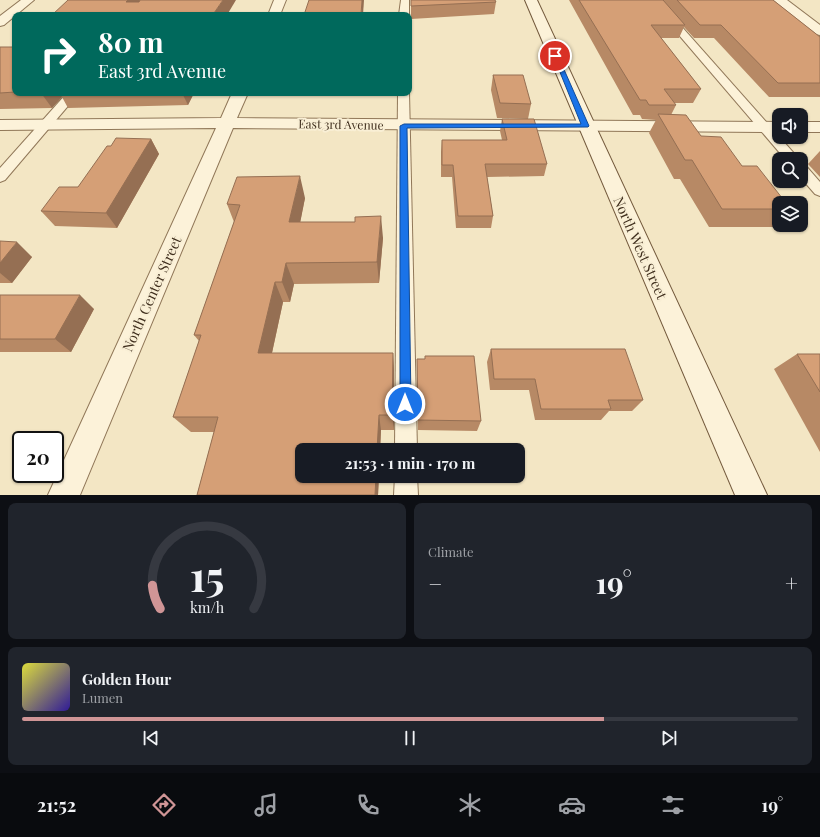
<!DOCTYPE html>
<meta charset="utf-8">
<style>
:root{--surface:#171b24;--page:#20242c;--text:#f1f3f6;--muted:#9ea1a6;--line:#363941;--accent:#d09596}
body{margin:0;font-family:"Playfair Display",serif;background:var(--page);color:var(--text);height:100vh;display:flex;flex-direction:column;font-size:15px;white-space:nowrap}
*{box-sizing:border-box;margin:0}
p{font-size:13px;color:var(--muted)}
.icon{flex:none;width:22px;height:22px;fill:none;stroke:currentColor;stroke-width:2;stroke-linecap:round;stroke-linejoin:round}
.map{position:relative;height:495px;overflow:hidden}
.side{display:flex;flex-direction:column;gap:8px;padding:8px;background:#0d0f14;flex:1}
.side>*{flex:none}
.banner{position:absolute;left:12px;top:12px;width:400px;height:84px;border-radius:8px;box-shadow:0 1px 3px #0004;background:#00695c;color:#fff;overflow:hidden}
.buttons{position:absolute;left:772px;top:108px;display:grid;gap:8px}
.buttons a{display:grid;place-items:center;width:36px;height:36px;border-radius:8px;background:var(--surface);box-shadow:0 1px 3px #0004;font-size:20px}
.speed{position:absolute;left:12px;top:431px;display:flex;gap:8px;font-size:20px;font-weight:700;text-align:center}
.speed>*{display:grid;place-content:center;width:52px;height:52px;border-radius:50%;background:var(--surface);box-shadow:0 1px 3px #0004;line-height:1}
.speed .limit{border:2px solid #111;border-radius:6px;background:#fff;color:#111}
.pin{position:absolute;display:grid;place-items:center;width:34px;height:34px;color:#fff;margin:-17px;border:2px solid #fff;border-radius:50%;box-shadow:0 1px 4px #0007}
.me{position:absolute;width:44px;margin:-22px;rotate:0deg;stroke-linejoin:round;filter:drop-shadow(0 0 3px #0008)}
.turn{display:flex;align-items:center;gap:14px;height:84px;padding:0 20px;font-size:18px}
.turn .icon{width:52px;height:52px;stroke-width:2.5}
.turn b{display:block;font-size:28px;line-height:34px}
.big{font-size:30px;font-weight:700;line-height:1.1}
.side .tile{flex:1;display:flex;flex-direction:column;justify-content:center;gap:6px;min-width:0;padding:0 14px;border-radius:8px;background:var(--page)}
.side .dial{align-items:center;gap:0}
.dial svg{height:104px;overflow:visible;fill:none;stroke:var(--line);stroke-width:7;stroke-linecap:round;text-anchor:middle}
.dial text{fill:var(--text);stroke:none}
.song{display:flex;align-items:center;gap:12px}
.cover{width:48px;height:48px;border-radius:6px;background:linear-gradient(135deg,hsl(60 70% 55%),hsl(250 70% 35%))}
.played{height:4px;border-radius:2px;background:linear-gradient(90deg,var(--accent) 75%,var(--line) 75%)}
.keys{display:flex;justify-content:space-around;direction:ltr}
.heat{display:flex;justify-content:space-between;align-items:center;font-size:22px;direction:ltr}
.side .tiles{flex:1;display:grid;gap:8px;grid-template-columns:1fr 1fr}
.tile:last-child{grid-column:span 2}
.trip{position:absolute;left:295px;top:443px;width:230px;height:40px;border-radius:8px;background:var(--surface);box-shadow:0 1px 3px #0004;font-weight:700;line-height:40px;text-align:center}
.tabs{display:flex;height:64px;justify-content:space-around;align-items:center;background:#090b0e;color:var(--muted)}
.tabs .icon{width:28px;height:28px}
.tabs .on{color:var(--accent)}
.tabs b{font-size:18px;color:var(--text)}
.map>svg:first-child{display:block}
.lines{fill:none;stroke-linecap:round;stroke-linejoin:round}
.lane-casing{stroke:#907758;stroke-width:2}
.street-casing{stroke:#907758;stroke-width:2}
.secondary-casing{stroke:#72583b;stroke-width:2}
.lane{fill:#fcf2d9;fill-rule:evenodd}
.street{fill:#fcf2d9;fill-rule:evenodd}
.secondary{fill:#fcf2d9;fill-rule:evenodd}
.wall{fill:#b78965}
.shaded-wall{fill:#956f53}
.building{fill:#d59f76;stroke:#956f53}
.route{fill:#1a73e8;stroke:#114b97}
.labels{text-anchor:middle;stroke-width:4;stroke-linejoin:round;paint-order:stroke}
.far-street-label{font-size:12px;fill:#3f2e1d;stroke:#f9efd5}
.street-label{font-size:14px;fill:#3f2e1d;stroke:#f9efd5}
</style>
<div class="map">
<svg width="820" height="495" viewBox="0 0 820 495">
<rect width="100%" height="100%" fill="#f3e6c4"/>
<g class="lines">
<g class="lane-casing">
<g id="lane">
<polygon points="401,0 409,0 409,15 399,15"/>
<polygon points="649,0 658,0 799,159 785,159"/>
<polygon points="409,92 417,450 395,450 398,93"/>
<polygon points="67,93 79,93 5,180 0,182 0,168"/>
<polygon points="801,165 806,166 820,182 820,196 815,194 801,178"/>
<polygon points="395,476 417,476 418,495 394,495"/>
</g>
</g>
<g class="street-casing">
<g id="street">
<polygon points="21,0 34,0 4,25 0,26 0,16"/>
<polygon points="274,0 286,0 280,15 268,15"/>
<polygon points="773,0 787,0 820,25 820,35 815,34"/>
<polygon points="232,93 248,93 237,118 779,122 779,132 233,128 80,495 48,495 216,128 0,130 0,120 221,118"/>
<rect x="801" y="122" width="19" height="10"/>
</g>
</g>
<g class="secondary-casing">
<polygon id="secondary" points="525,0 537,0 767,495 735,495"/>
</g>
<use href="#lane" class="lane"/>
<use href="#street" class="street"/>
<use href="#secondary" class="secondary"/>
</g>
<g class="wall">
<polygon points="411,0 496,2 494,14 411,19"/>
<polygon points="569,0 773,0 820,37 820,97 769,97 714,38 694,38 684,27 679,38 661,38 701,89 693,103 674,103 676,105 671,115 742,166 779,203 779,221 774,227 709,227 680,179 674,179 649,133 656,120 642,119 640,115 633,115"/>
<polygon points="0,47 15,47 15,93 194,93 188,105 68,108 62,97 52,108 0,109"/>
<polygon points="493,75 531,104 528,119 497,118 491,90"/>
<polygon points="502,119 547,164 544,176 487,177 493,216 491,228 456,228 452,177 441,177 441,152 442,140 502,140 500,131"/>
<polygon points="151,139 159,154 117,228 55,226 41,211 78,187 111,146"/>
<polygon points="820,151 820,177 808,164"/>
<polygon points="305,198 300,222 383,238 379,283 294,284 290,302 283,302 272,353 393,353 394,371 394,430 381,430 378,495 197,495 214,432 191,432 173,417 199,341 194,335 234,222 227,204"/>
<polygon points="0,241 32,257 12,283 0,283"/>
<polygon points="0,295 94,309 71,352 0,352"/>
<polygon points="491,349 643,400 632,411 609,411 601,420 535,420 529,390 490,390 487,362"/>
<polygon points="797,354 820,354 820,452 774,369"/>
<polygon points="417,359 481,421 477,431 418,430 417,371"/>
</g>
<g class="shaded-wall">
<polygon points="128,0 146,0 134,15 126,2"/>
<polygon points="223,0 236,0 227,15 215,15 214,13"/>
<polygon points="362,0 364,0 363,15 361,15"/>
<polygon points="41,93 59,93 62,97 52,108"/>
<polygon points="182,93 194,93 188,105"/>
<polygon points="151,139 159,154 117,228 106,213"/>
<polygon points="300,176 305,198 296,244 289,222"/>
<polygon points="381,216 383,238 379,283 377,262"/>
<polygon points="17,242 32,257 12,283 0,273 0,263"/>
<polygon points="286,263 294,284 290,302 282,282"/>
<polygon points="275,282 283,302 268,371 258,353"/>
<polygon points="80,295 94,309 71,352 55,339"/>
<polygon points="393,353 394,371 394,430 392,415"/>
<polygon points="379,415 381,430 380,450 377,450"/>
<polygon points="376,476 379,476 378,495 375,495"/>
</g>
<g class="building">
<polygon points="68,0 128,0 126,2 139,2 140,0 223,0 214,13 223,13 222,15 52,15"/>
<polygon points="309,0 362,0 361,15 304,15"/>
<polygon points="411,0 495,0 496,2 411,6"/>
<polygon points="579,0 663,0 685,25 651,25 701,89 664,89 676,105 649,105 646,100 640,100"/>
<polygon points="677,0 773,0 820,37 820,83 778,83 721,25 700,25"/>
<polygon points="0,47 15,47 15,92 0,93"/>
<polygon points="493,75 523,75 531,104 500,103"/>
<polygon points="658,114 686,115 701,136 721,137 742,166 757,166 786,203 779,203 779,209 722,209 692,160 685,160"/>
<polygon points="502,119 534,119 547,164 485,164 493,216 458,216 453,165 442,165 442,140 507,140"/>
<polygon points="116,138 151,139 106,213 41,211 59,187 78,187 107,146 111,146"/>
<polygon points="300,176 289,222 355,222 355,217 381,216 377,262 286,263 282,282 275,282 258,353 393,353 392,415 379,415 377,450 302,450 302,476 376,476 375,495 197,495 218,417 173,417 201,335 194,335 240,205 227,204 237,177"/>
<polygon points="0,241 17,242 0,263"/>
<polygon points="0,295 80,295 55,339 0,339"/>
<polygon points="491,349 625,349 643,400 608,400 611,409 541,409 535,379 494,379"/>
<polygon points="797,354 820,354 820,392"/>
<polygon points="425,356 474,356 481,421 418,420 417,359 425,359"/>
</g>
<polygon class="route" points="553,55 558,56 589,126 588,127 407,128 411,404 410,408 405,410 401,408 400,404 400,126 404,124 581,124"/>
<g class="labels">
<g class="far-street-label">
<text transform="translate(341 125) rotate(1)" y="4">East 3rd Avenue</text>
</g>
<g class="street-label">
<text transform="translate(640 248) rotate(66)" y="5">North West Street</text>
<text transform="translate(152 294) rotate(-66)" y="5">North Center Street</text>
</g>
</g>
</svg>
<div class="buttons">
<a><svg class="icon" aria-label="sound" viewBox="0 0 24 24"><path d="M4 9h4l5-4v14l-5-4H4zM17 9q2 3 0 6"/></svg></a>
<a><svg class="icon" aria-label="search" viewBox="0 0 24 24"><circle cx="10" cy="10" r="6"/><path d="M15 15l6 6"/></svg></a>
<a><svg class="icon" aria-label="layers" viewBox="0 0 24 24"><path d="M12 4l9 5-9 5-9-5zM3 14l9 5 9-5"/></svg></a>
</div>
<div class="speed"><div class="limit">20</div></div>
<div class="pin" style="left:555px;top:56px;background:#d93025"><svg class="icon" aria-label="arrive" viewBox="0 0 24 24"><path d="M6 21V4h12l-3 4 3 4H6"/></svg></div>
<svg class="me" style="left:405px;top:404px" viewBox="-20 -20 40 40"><circle r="17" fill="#1a73e8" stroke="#fff" stroke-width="3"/><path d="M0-11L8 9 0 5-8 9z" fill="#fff"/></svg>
<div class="trip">21:53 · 1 min · 170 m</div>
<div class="banner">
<div class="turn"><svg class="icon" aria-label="right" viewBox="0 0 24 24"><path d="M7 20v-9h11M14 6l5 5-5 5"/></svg><div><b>80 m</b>East 3rd Avenue</div></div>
</div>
</div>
<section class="side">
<div class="tiles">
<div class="tile dial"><svg viewBox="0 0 100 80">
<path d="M14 69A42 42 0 1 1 86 69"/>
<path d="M14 69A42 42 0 0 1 8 51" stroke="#d09596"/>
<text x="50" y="56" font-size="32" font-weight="700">15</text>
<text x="50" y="72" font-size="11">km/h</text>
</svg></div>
<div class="tile"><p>Climate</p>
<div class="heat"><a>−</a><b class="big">19°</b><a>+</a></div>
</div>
<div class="tile">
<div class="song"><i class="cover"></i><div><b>Golden Hour</b><p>Lumen</p></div></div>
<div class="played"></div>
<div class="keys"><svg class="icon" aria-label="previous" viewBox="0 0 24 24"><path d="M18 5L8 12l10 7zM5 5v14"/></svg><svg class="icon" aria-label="pause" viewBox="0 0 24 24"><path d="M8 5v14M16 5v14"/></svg><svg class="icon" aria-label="next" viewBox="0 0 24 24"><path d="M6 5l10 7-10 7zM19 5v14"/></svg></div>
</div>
</div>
</section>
<nav class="tabs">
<b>21:52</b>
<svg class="icon on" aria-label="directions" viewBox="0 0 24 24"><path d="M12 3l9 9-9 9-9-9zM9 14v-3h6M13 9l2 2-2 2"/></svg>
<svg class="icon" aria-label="music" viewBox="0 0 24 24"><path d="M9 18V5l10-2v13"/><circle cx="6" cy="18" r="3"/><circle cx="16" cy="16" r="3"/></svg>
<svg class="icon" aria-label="phone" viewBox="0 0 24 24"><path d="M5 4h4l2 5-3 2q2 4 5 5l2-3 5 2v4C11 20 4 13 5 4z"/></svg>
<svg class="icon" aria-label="climate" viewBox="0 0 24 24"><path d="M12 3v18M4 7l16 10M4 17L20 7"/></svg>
<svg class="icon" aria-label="car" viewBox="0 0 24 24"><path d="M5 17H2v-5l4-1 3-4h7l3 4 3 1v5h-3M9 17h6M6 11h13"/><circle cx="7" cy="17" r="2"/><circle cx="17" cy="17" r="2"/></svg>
<svg class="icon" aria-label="filters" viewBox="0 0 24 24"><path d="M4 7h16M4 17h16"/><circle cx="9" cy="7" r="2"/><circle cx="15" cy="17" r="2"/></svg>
<b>19°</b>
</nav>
